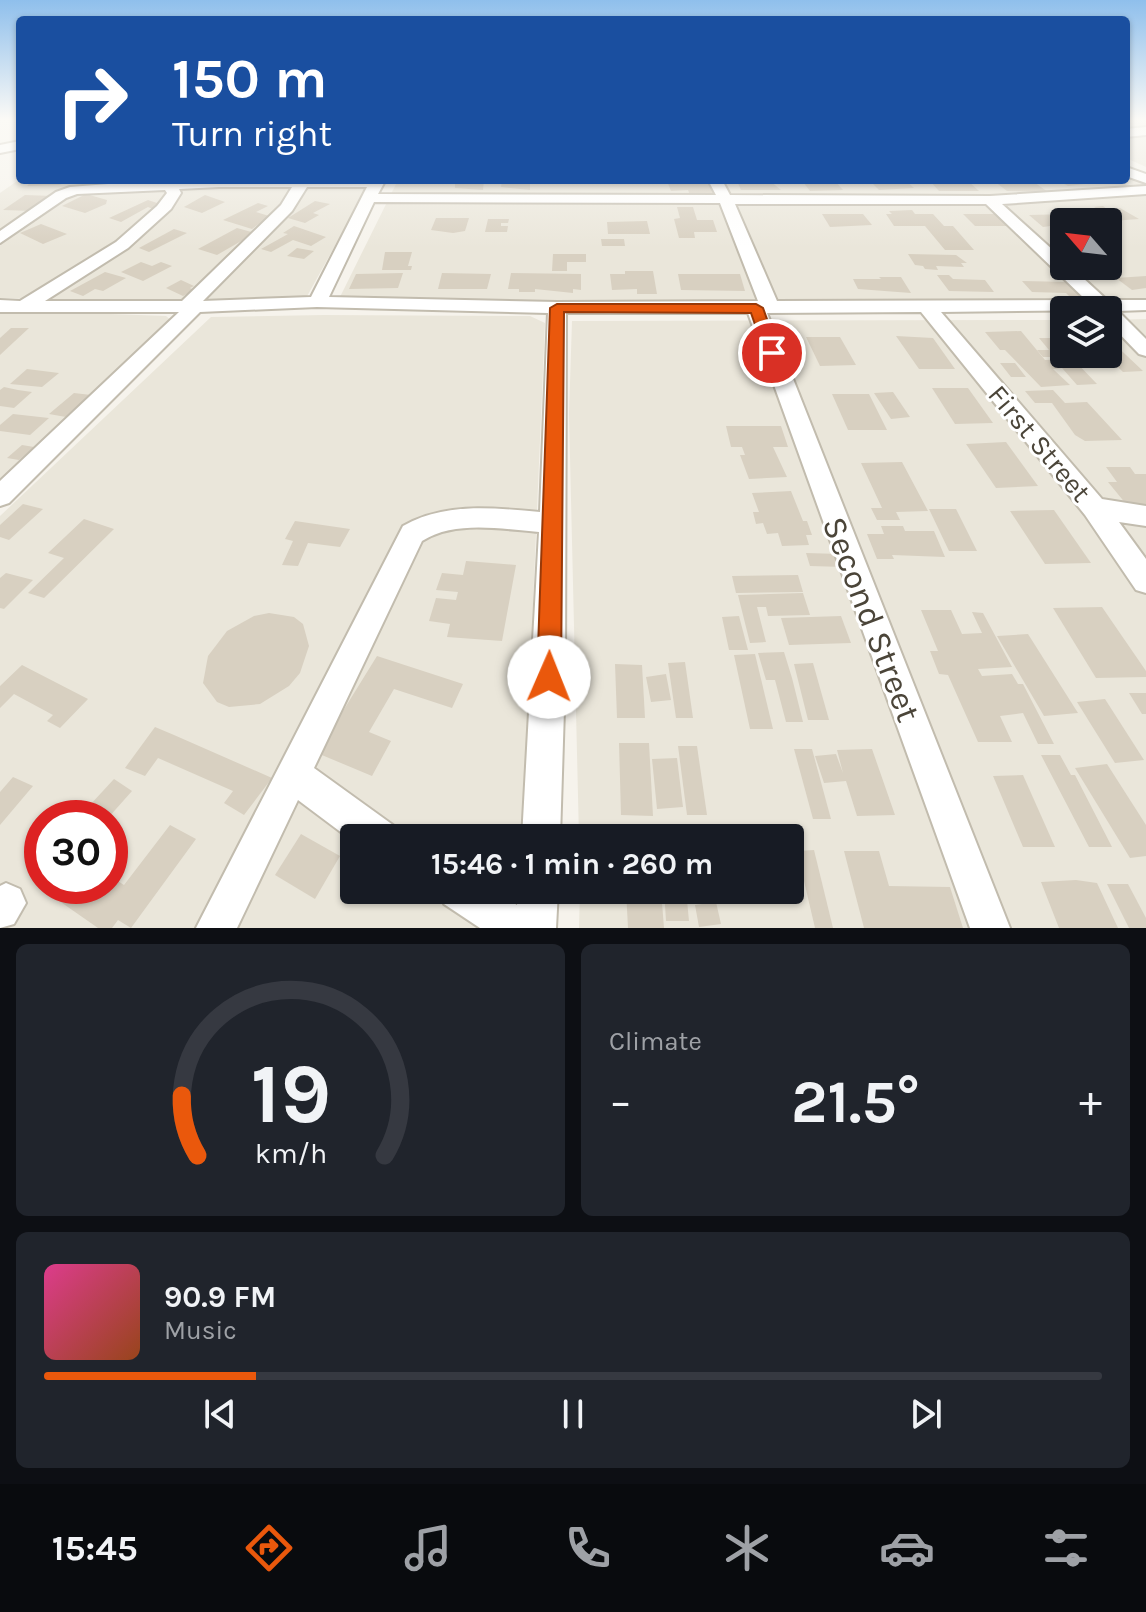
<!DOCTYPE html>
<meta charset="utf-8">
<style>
:root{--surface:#171b24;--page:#20242c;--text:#f1f3f6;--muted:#9ea1a6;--line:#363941;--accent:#ea580c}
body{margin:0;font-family:Karla,sans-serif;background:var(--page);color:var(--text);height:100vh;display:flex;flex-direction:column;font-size:30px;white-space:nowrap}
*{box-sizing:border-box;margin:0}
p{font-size:26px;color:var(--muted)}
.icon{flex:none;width:44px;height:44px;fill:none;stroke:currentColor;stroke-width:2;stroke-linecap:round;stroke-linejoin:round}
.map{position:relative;height:928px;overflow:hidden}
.sheet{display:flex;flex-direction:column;gap:16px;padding:16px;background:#0d0f14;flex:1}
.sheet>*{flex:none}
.guide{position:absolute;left:16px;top:16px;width:1114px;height:168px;border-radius:8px;box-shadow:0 2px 6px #0004;background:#1a4fa0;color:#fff;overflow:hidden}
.needle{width:52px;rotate:298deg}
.buttons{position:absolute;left:1050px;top:208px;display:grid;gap:16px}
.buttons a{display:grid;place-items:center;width:72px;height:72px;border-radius:8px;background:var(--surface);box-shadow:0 2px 6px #0004;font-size:40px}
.speed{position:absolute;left:24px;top:800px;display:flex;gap:16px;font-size:40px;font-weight:700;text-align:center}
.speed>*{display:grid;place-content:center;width:104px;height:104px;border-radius:50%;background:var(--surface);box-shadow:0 2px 6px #0004;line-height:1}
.speed .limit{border:12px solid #d22;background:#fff;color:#111}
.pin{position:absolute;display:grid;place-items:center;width:68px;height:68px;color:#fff;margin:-34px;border:4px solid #fff;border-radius:50%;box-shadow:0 2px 8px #0007}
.me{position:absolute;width:88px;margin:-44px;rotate:1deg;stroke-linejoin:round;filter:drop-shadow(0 0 6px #0008)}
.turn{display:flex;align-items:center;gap:28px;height:168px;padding:0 24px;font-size:36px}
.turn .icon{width:104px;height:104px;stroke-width:2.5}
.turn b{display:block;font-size:56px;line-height:68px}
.big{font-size:60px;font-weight:700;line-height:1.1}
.sheet .card{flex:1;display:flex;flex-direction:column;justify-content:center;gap:12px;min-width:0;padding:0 28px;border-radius:12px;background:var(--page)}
.sheet .dial{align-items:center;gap:0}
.dial svg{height:208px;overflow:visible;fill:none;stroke:var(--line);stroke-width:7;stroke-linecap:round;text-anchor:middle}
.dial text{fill:var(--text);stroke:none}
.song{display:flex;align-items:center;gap:24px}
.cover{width:96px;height:96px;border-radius:12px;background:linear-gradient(135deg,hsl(330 70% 55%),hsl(20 70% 35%))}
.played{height:8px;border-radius:4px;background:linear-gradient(90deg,var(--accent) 20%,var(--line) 20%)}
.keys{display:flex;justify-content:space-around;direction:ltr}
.heat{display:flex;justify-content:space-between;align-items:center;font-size:44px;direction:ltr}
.sheet .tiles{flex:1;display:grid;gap:16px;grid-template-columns:1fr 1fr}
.card:last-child{grid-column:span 2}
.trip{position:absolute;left:340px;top:824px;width:464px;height:80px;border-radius:8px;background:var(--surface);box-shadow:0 2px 6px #0004;font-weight:700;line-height:80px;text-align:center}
.dock{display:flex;height:128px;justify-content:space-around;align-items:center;background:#090b0e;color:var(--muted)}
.dock .icon{width:56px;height:56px}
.dock .on{color:var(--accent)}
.dock b{font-size:36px;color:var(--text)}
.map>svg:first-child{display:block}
.residential{fill:#eae6da;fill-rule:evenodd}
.building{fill:#d8d0c1}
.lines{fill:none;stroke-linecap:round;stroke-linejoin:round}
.minor-casing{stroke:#c2bcae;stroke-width:4}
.minor{fill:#fff;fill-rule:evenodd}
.route{fill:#ea580c;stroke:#983908;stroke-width:2}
.labels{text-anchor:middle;stroke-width:6;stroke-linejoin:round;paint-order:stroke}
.street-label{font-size:28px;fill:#4b4539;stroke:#fff}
.near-street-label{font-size:34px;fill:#4b4539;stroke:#fff}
</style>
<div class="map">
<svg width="1146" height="928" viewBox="0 0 1146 928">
<rect width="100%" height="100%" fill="#f6f3ec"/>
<g class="residential">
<polygon points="1126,118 1146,118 1146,167 1126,158"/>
<path d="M 1126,174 L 1146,183 L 1146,299 L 939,304 L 339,299 L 398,180 L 1126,180 ZM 1064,222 L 1108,222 L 1108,266 L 1064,266 Z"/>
<polygon points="20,179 136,180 133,183 369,184 305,300 195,303 0,298 0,193"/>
<polygon points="0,310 166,316 172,321 0,483"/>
<path d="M 324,315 L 530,316 L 545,323 L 523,838 L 354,838 L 354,890 L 520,890 L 519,928 L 0,928 L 0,516 L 211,317 ZM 42,818 L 110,818 L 110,886 L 42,886 Z"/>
<polygon points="1146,319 1146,928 579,928 580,890 790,890 790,838 579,838 569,414 572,321 1064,320 1064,354 1108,354 1108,320"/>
</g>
<g class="building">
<polygon points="33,180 75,180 59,185 27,186"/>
<polygon points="466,180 484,180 483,190 455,188 455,182"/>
<polygon points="502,180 530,180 530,190 501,187"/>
<polygon points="709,180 717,194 690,195 688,190 671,191 667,181"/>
<polygon points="905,180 914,188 879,190 870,181"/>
<polygon points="1031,180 1048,192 1007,191 994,181"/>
<polygon points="1057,180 1102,180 1102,182 1068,186"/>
<polygon points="737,181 770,181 781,190 741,190"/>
<polygon points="835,181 843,190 810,191 803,182"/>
<polygon points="930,181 968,181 979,191 939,191"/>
<polygon points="86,194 107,200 106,204 85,213 62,206"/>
<polygon points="25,195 53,196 32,211 3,210"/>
<polygon points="205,195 225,202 202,213 184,207"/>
<polygon points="148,200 163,205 153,209 148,207 121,222 109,218"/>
<polygon points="315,201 330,204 313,213 319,215 305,223 288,218"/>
<polygon points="258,203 268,206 256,212 269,216 252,229 223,220"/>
<polygon points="1103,206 1108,210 1120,208 1139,219 1099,222 1083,212 1100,210 1094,207"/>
<polygon points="677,207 693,207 697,220 713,220 717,232 694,232 695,238 679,238 674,219 680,218"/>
<polygon points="912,210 915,214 933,214 944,226 953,226 974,250 945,250 925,226 894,226 886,214 892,214 889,211"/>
<polygon points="822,214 863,214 872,225 830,227"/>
<polygon points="963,214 1004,214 1016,226 975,226"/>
<polygon points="1070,214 1081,222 1043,227 1029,215"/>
<polygon points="436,218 469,218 465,231 453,233 431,230"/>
<polygon points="488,219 509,219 508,223 501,223 501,226 508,226 507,232 485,232"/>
<polygon points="647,221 650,234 608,234 607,222"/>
<polygon points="41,224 67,234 43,244 20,233"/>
<polygon points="294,226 326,237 311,246 293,240 271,252 261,249 288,234 283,233"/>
<polygon points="237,228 255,233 217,255 198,249"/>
<polygon points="174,229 187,233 149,252 139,248"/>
<polygon points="601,239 624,239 625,246 602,246"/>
<polygon points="297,248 314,251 304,259 287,256"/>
<polygon points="385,252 412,252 408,266 412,266 411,270 382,270"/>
<polygon points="553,254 586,254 586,262 567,262 567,271 552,271"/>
<polygon points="908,254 956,255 967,263 961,263 964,267 936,266 938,270 925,269 923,266 915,265"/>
<polygon points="141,262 152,266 161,262 172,266 143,281 121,272"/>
<polygon points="625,271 653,271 657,294 637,294 637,289 612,290 610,274 625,274"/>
<polygon points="105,272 126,278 103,291 95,289 83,296 70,291"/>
<polygon points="403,273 398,288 349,289 356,274"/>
<polygon points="442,273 491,274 487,289 438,289"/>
<polygon points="511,273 581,274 581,290 573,289 573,293 535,289 535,292 519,292 519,289 508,289"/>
<polygon points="678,274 740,274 745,291 681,290"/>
<polygon points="937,275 949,275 953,279 985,280 994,292 949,291"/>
<polygon points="1146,276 1146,288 1132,290 1116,278"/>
<polygon points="879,277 901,277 911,293 858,289 853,279 881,279"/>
<polygon points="181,280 194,286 190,288 194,290 183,296 166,288"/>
<polygon points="1022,281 1069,282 1085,297 1070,297 1066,293 1032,292"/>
<polygon points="11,328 29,328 0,355 0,338"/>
<polygon points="1021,331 1045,360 1073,359 1097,384 1077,385 1062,368 1053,369 1070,385 1041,387 1005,350 1000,350 985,332"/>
<polygon points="896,336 933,338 955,369 919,369"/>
<polygon points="806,337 840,337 856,365 820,366"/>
<polygon points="1039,338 1052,338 1069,357 1043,357 1037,350 1049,350"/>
<polygon points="1108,338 1143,371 1123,372 1117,366 1110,366 1097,354 1108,354"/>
<polygon points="1000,363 1015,363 1026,377 1011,377"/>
<polygon points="27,369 59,373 42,387 10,384"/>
<polygon points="4,387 18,390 32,392 14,408 0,406 0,390"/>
<polygon points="932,388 968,388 993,423 955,424"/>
<polygon points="1053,390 1065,403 1087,402 1122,440 1085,441 1075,435 1052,403 1035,403 1025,391"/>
<polygon points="893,392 910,417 891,419 874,393"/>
<polygon points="74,393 91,395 66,417 49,414"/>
<polygon points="832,394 869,394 887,430 848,430"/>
<polygon points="13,414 49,418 30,435 0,431 0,425"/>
<polygon points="726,426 781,426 788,447 773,447 787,477 749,479 740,455 745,455 742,447 731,447"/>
<polygon points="1006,442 1038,486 996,488 966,444"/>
<polygon points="22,445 34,447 19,460 7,458"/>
<polygon points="902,462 928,511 896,512 900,520 877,520 871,508 882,508 861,463"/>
<polygon points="1106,467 1130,467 1135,474 1146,474 1146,510 1131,510 1108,482 1117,482"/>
<polygon points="791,491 803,521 807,521 812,535 806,535 809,545 782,546 778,533 767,534 763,523 756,524 753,512 759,512 752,493"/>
<polygon points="23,504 43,509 9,540 0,537 0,525"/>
<polygon points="929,509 956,509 977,551 949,551"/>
<polygon points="1054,510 1091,563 1045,564 1010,511"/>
<polygon points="84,519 114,529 44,598 28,593 64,558 48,553"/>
<polygon points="295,521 350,529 340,547 308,543 298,566 282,565 293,541 285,539"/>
<polygon points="881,526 903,526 905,531 934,531 945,557 892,555 894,559 877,559 867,534 884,534"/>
<polygon points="806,553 840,554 844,567 810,566"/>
<polygon points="466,561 516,565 502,641 447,637 450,624 429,621 436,598 456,600 458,592 436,590 442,573 463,575"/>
<polygon points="6,573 33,580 4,609 0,608 0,578"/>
<polygon points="798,575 803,592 736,593 732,576"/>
<polygon points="803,593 810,615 768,616 766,607 757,607 766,642 750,643 738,595"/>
<polygon points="1102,607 1146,671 1146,677 1096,678 1053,608"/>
<polygon points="921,610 951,610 962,634 982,633 972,612 983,613 1012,667 978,669 982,676 1012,674 1018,684 1023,684 1054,744 1038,744 1023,713 1000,716 1012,742 978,742 948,675 939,674 930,651 938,651"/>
<polygon points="269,613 294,617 303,624 309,646 300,673 289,686 260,704 229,707 217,702 203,683 208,656 227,631 254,616"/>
<polygon points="739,616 748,650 729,650 722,617"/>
<polygon points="841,616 851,643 789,645 781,618"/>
<polygon points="1028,634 1078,713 1044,716 997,636"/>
<polygon points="784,652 792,678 803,722 786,722 775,680 766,680 758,653"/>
<polygon points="755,654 773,729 750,729 734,655"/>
<polygon points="377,656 463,684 452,708 394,689 369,732 391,741 372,776 317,753"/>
<polygon points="685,662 693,718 676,718 668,663"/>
<polygon points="813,663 829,720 808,720 794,664"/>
<polygon points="615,664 642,665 645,718 617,718"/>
<polygon points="22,665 88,699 60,728 47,721 53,715 14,694 0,708 0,686"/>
<polygon points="666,674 671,700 651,702 646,677"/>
<polygon points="1129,693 1146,693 1146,714 1142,714"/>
<polygon points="1105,699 1144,760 1115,763 1077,702"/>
<polygon points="155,727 174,735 272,778 244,815 224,803 233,791 158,758 145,776 125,768"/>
<polygon points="619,743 649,743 653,816 621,815"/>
<polygon points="678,746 697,746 707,815 687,815"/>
<polygon points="794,749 812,749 831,819 813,819"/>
<polygon points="872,749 895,815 857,816 846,781 824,783 815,756 836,754 843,773 837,750"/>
<polygon points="1041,755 1060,755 1071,775 1075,775 1112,847 1089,847"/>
<polygon points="677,758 683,807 657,809 652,759"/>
<polygon points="1107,764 1146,825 1146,856 1130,858 1075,768"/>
<polygon points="1023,775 1055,847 1023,847 993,776"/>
<polygon points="13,777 33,786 0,825 0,792"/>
<polygon points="114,779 132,791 108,818 78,818"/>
<polygon points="170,825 196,839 131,928 118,920 112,928 98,928 55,898 65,886 110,886 110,876 124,885"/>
<polygon points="301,834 340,856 315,899 275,875"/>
<polygon points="814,850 833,928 815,928 797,851"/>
<polygon points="844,851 879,851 889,886 950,887 963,928 864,928"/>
<polygon points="1076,880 1097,883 1118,928 1059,928 1041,882"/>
<polygon points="1107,884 1128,884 1146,918 1146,928 1129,928"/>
<polygon points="626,890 661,890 664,928 628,928"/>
<polygon points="664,890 686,890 689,921 666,921"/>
<polygon points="716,902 721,924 699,927 695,905"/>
</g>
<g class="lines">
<g class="minor-casing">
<g id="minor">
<polygon points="1146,127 1146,135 1126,137 1126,129"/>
<polygon points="20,141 20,149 0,153 0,145"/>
<polygon points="1126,167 1146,174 1146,183 1126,176"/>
<path d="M 159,180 L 382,180 L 384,183 L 378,194 L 716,195 L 708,180 L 722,180 L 730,195 L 990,196 L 1146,186 L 1146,194 L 1002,204 L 1064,260 L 1064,266 L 1070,266 L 1107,300 L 1146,300 L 1146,310 L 1118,311 L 1146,339 L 1146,356 L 1139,354 L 1108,322 L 1108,310 L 941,312 L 1102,499 L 1146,506 L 1146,526 L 1119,522 L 1146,559 L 1146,593 L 1136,590 L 1085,515 L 921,312 L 767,313 L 1010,928 L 970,928 L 748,313 L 566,313 L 565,677 L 560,838 L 522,838 L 539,532 C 501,529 455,520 422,541 L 314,768 L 393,825 L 399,838 L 354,838 L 354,842 L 298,800 L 237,928 L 196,928 L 403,526 C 445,502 493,508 540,512 L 548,313 L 317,307 L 200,312 L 9,503 L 0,506 L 0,481 L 179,312 L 0,312 L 0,300 L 20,301 L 116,242 L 157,206 L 167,193 L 165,190 L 77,194 L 66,198 L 0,243 L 0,231 L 56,192 L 70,187 ZM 219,187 L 292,187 L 281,205 L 182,301 L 45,301 L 128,248 L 171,209 L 181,193 L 179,189 ZM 307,187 L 367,187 L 311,297 L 203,301 L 292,211 ZM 374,202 L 720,203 L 758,301 L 557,302 L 329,297 ZM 735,204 L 986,204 L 1086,300 L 777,301 Z"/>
<polygon points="6,883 20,889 26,903 14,924 0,928 0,886"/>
<polygon points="438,890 493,890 517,905 518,890 558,890 556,928 480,928 444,904"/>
</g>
</g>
<use href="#minor" class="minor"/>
</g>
<linearGradient id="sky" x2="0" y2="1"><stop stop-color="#8fbfec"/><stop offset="0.48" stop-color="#fbfaf6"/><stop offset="1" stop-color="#fbfaf6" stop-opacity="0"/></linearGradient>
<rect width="1146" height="248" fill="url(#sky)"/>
<polygon class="route" points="557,304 756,304 763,308 779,353 777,356 766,356 751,313 564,312 561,677 558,686 549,689 541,686 537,677 550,308"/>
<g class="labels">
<g class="street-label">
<text transform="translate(1040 443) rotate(50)" y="10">First Street</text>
</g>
<g class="near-street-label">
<text transform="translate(872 619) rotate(69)" y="12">Second Street</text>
</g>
</g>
</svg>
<div class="buttons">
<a><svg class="needle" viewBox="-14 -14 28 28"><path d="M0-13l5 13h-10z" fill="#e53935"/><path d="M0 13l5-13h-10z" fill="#9ea1a6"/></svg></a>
<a><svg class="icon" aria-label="layers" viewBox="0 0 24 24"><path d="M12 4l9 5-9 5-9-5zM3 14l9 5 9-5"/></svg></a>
</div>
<div class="speed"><div class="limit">30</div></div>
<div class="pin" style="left:772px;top:353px;background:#d93025"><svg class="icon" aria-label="arrive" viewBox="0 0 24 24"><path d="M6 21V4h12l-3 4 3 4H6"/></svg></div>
<svg class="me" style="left:549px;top:677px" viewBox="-20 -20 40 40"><circle r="19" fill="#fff"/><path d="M0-13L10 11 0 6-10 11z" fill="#ea580c"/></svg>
<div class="trip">15:46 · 1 min · 260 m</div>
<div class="guide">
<div class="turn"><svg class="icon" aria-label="right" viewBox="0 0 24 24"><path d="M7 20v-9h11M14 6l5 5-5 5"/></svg><div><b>150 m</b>Turn right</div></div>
</div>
</div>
<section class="sheet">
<div class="tiles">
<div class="card dial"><svg viewBox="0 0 100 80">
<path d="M14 69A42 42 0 1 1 86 69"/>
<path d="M14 69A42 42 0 0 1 8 46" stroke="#ea580c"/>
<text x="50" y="56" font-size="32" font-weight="700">19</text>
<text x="50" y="72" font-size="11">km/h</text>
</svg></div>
<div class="card"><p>Climate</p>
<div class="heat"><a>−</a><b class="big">21.5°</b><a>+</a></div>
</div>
<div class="card">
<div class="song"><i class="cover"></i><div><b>90.9 FM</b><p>Music</p></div></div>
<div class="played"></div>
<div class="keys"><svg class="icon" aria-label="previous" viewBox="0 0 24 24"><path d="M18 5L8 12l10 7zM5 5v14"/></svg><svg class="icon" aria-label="pause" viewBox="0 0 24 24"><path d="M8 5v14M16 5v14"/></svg><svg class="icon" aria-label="next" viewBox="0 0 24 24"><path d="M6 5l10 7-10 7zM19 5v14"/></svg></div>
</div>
</div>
</section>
<nav class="dock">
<b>15:45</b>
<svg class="icon on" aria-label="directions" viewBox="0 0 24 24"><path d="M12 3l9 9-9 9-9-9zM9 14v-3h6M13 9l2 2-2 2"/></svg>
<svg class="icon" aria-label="music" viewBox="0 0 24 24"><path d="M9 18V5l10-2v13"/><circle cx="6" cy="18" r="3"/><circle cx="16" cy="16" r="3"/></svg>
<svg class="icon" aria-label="phone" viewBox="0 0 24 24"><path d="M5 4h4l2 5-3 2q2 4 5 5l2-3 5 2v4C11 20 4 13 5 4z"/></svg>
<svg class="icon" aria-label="climate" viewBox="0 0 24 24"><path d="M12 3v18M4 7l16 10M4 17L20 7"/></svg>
<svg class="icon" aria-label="car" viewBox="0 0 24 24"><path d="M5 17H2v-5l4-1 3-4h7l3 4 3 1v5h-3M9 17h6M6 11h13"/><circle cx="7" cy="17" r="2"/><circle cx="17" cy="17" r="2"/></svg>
<svg class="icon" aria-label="filters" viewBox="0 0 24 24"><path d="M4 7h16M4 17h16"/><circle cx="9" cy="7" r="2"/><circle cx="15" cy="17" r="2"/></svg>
</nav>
